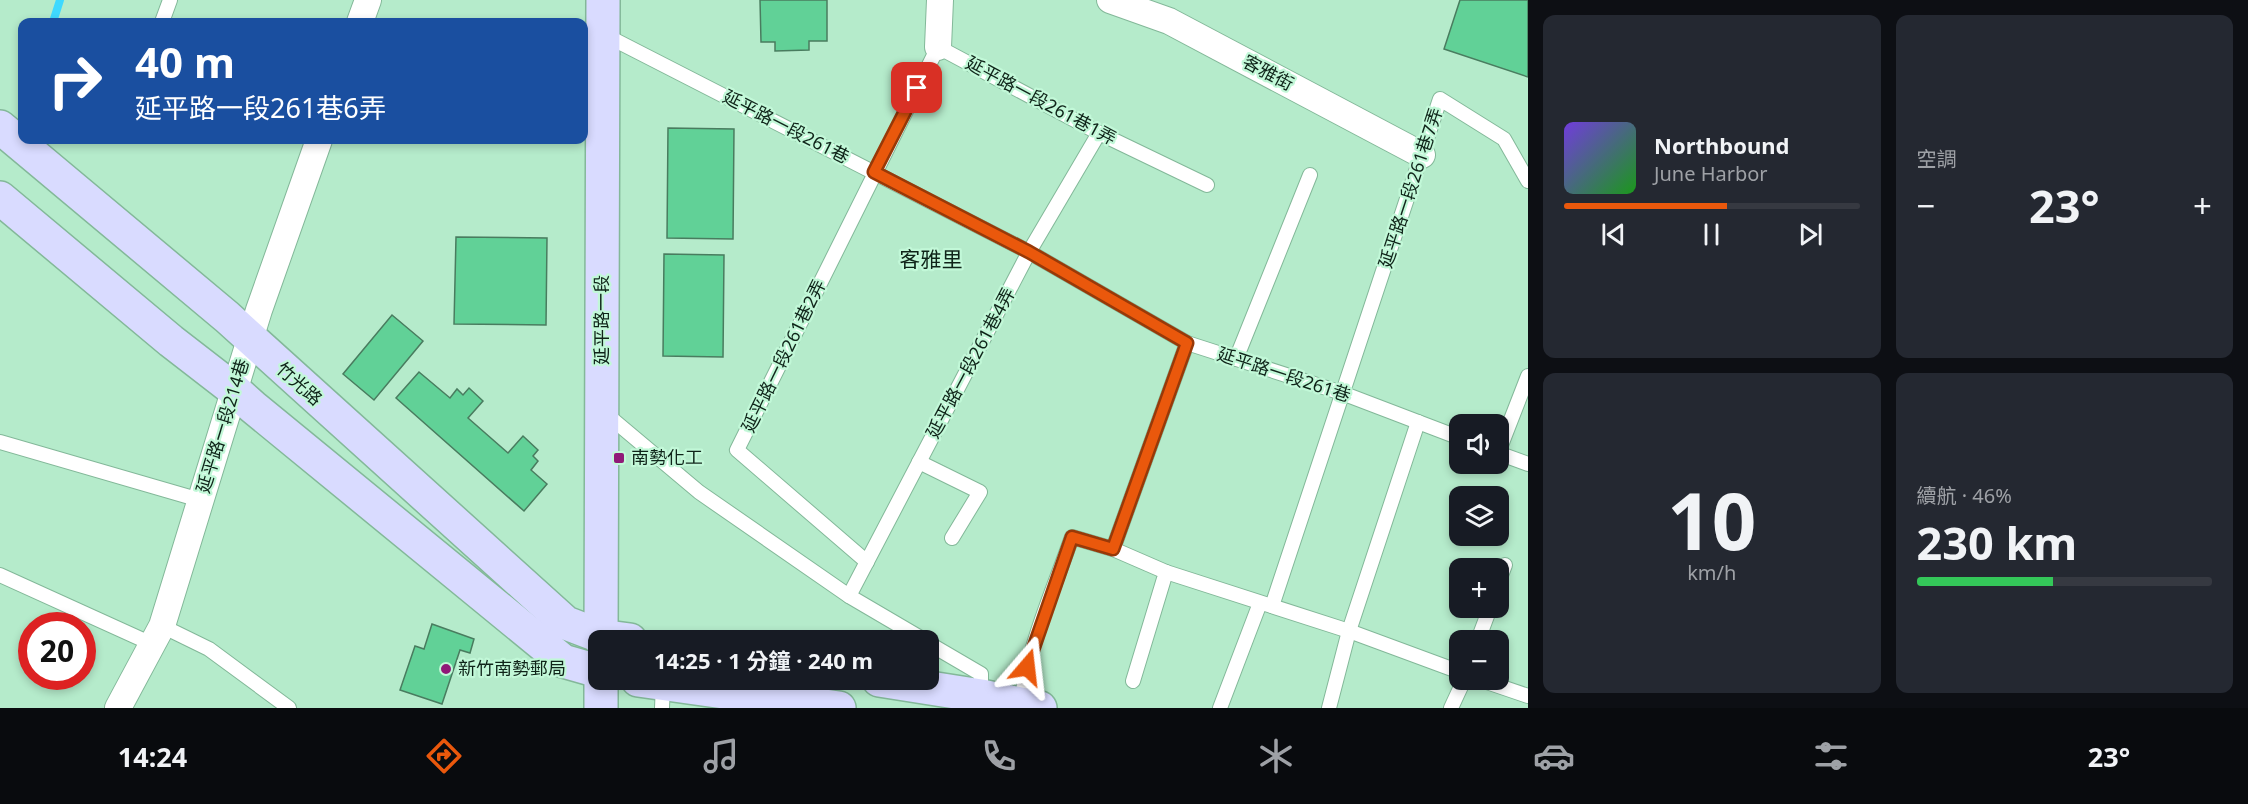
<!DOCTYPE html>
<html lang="zh-TW">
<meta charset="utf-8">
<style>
:root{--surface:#171b24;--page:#242831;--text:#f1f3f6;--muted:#9ea1a6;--line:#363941;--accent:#ea580c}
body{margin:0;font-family:"Noto Sans","Noto Sans TC",sans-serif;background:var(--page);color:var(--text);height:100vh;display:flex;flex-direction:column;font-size:22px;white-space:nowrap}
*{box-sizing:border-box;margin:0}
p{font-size:20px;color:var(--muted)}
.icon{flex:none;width:33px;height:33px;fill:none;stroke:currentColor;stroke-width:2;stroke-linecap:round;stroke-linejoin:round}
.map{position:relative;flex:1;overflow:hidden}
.side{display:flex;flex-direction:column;gap:15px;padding:15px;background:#0d0f14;width:720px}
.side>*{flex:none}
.top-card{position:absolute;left:18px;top:18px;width:570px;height:126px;border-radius:12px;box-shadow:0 3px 9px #0003;background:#1a4fa0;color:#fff;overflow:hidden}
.fabs{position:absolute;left:1449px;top:414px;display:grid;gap:12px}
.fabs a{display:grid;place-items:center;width:60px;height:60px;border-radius:12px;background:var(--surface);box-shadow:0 3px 9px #0003;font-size:30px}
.speed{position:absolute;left:18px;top:612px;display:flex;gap:12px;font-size:30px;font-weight:700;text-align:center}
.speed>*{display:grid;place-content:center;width:78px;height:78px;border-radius:50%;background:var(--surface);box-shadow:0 3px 9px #0003;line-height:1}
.speed .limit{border:9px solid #d22;background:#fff;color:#111}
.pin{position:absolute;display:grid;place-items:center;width:51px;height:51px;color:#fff;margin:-26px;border-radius:12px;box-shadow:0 3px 9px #0006}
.me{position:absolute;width:66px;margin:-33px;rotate:17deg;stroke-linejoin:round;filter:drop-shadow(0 0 4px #0008)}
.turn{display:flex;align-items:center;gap:21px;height:126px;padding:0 18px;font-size:27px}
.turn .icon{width:78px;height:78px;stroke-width:2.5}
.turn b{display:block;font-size:42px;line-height:51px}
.big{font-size:45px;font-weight:700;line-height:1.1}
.side .card{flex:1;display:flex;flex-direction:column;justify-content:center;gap:9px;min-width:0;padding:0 21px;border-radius:12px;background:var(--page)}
.side .dial{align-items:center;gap:0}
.dial b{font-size:78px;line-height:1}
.song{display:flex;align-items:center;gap:18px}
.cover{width:72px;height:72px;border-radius:9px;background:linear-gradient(135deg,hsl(260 70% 55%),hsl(120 70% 35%))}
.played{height:6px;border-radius:3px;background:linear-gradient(90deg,var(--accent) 55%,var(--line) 55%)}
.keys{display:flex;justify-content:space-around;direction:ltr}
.heat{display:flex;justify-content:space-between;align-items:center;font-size:33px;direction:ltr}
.charge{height:9px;border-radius:4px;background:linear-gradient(90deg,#34c759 46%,var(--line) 0)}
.side .tiles{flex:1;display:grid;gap:15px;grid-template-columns:repeat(2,1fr)}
.trip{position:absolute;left:588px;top:630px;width:351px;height:60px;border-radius:12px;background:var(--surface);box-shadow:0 3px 9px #0003;font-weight:700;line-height:60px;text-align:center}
.tabs{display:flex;height:96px;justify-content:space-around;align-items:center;background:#090b0e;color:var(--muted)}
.tabs .icon{width:42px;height:42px}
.tabs .active{color:var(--accent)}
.tabs b{font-size:27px;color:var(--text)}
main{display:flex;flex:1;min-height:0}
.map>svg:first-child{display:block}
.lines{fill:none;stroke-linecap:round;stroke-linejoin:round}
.stream{stroke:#3fd9ff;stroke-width:8}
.building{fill:#61d197;stroke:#497c5f;stroke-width:1.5}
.lane-casing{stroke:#83b899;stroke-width:16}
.street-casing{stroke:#83b899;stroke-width:28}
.secondary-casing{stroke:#83b899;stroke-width:36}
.lane{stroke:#fff;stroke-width:14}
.street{stroke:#fff;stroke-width:26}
.secondary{stroke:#d9dbff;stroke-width:33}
.route-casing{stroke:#983908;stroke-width:15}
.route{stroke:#ea580c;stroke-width:10}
.poi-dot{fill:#901978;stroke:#c2f8d8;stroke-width:2}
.labels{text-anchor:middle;stroke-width:4.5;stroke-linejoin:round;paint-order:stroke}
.street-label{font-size:18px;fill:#0f2419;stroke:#c2f8d8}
.poi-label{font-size:18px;fill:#0f2419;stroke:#c2f8d8;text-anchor:start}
.quarter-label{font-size:21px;fill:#0f2419;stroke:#c2f8d8}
</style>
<main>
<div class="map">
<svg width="1528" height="708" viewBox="0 0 1528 708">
<rect width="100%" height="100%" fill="#b5ebcb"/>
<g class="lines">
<polyline class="stream" points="53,22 60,0"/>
</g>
<g class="building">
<polygon points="760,0 827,0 827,41 809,41 809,50 775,51 775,42 761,42"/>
<polygon points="1460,0 1528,0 1528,77 1444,49"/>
<polygon points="668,128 734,129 733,239 667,238"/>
<polygon points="456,237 547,238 546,325 454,324"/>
<polygon points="664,254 724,255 723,357 663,356"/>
<polygon points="392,315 423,341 374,400 343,374"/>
<polygon points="419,372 450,398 457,389 463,395 469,388 483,401 468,418 508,453 523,436 538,450 533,456 538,461 531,470 547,484 524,511 396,398"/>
<polygon points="432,624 474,639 470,653 460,650 442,704 400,690 415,646 424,649"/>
</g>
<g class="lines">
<g class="lane-casing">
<g id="lane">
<polyline points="162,22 170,0"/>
<polyline points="605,35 1029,252 1187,343 1342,393 1460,438"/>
<polyline points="1236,359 1310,175"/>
<polyline points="605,413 699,492 849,596 924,640"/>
<polyline points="0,442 200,500"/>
<polyline points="1498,453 1528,376"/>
<polyline points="1498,453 1528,464"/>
<polyline points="919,462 980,492 952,538"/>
<polyline points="1113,549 1187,343"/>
<polyline points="867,562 737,450 938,47 1099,133 1207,185"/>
<polyline points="1166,572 1349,631 1460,672"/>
<polyline points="0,575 152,644"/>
<polyline points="1498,583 1505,565"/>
<polyline points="849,596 1029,252 1099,133"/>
<polyline points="1272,606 1440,99 1504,139 1528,181"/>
<polyline points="162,626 209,649 289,708"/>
<polyline points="1478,640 1490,608"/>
<polyline points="928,643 981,674 981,695"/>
<polyline points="1481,680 1528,696"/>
<path d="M 1021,704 C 1028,646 1053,591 1072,537 L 1113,549 L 1166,572 L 1133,681"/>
<polyline points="662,708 663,683"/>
<polyline points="1220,708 1260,603"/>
<polyline points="1329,708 1349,631 1418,422"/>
<polyline points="1451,708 1464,680"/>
</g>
</g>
<g class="street-casing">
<g id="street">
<polyline points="1110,0 1169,21 1422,155"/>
<polyline points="360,22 368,0"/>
<polyline points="938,47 940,0"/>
<polyline points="118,708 162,626 259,310 319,140"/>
</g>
</g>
<g class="secondary-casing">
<g id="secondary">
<polyline points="0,127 227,317 566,623 600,636 630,640"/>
<polyline points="0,198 171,341 233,389 253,407 563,661 598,671"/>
<polyline points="601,640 603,0"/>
<polyline points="638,680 839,708"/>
<polyline points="879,680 981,696 1040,708"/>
<polyline points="601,708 601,680"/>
</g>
</g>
<use href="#lane" class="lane"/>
<use href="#street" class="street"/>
<use href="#secondary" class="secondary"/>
</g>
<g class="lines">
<g class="route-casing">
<polyline id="route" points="917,88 874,172 1029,252 1187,343 1113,549 1072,537 1027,667"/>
</g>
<use href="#route" class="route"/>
</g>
<g class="poi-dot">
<rect x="613" y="452" width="12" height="12" rx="3"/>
<circle cx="446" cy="669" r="6"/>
</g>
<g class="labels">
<g class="street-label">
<text transform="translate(1268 73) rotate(28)" y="6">客雅街</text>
<text transform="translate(1041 101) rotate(28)" y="6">延平路一段261巷1弄</text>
<text transform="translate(786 127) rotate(27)" y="6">延平路一段261巷</text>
<text transform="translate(1411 188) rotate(-72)" y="6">延平路一段261巷7弄</text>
<text transform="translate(602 320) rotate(-90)" y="6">延平路一段</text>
<text transform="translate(784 356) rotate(-64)" y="6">延平路一段261巷2弄</text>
<text transform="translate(971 363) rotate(-62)" y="6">延平路一段261巷4弄</text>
<text transform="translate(1284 375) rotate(18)" y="6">延平路一段261巷</text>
<text transform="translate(299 384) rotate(42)" y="6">竹光路</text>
<text transform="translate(223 426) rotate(-73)" y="6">延平路一段214巷</text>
</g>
<g class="poi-label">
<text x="631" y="464">南勢化工</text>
<text x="458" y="675">新竹南勢郵局</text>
</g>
<g class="quarter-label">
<text x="931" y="267">客雅里</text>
</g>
</g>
</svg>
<div class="fabs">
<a><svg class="icon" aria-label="sound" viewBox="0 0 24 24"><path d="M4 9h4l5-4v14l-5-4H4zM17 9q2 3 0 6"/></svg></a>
<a><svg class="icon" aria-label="layers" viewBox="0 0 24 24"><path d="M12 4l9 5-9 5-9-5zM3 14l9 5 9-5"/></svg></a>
<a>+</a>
<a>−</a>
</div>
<div class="speed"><div class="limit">20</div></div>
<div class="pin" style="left:917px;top:88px;background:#d93025"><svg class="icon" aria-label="arrive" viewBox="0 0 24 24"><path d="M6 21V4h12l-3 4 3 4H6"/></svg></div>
<svg class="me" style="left:1027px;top:667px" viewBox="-20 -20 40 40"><path d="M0-17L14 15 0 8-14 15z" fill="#ea580c" stroke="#fff" stroke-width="4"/></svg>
<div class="trip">14:25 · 1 分鐘 · 240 m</div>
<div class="top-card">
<div class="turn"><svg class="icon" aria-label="right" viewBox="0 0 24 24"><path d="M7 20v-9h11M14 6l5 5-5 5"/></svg><div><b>40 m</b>延平路一段261巷6弄</div></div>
</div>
</div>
<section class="side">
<div class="tiles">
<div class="card">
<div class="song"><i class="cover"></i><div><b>Northbound</b><p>June Harbor</p></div></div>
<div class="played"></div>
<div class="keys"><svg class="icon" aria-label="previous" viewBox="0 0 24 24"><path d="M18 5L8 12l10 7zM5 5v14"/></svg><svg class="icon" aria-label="pause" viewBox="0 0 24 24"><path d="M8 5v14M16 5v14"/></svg><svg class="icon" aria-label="next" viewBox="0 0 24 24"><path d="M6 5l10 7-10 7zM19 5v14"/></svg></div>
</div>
<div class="card"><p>空調</p>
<div class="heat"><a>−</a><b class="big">23°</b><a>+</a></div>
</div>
<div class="card dial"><b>10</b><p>km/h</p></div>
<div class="card"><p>續航 · 46%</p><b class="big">230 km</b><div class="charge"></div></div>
</div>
</section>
</main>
<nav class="tabs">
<b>14:24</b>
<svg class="icon active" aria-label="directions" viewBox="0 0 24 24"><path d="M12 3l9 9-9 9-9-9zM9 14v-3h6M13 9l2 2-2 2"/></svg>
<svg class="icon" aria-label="music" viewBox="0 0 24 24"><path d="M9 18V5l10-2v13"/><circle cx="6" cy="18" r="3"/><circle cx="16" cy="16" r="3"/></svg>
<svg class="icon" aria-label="phone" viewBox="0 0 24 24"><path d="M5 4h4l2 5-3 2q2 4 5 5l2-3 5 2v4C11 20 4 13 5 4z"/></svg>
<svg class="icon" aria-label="climate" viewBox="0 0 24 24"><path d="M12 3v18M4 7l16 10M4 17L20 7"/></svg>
<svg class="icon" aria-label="car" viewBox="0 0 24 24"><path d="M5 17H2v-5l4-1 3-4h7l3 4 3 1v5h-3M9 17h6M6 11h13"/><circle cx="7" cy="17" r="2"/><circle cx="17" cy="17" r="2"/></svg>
<svg class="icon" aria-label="filters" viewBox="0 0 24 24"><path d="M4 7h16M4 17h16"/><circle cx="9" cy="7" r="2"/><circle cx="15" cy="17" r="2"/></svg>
<b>23°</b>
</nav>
